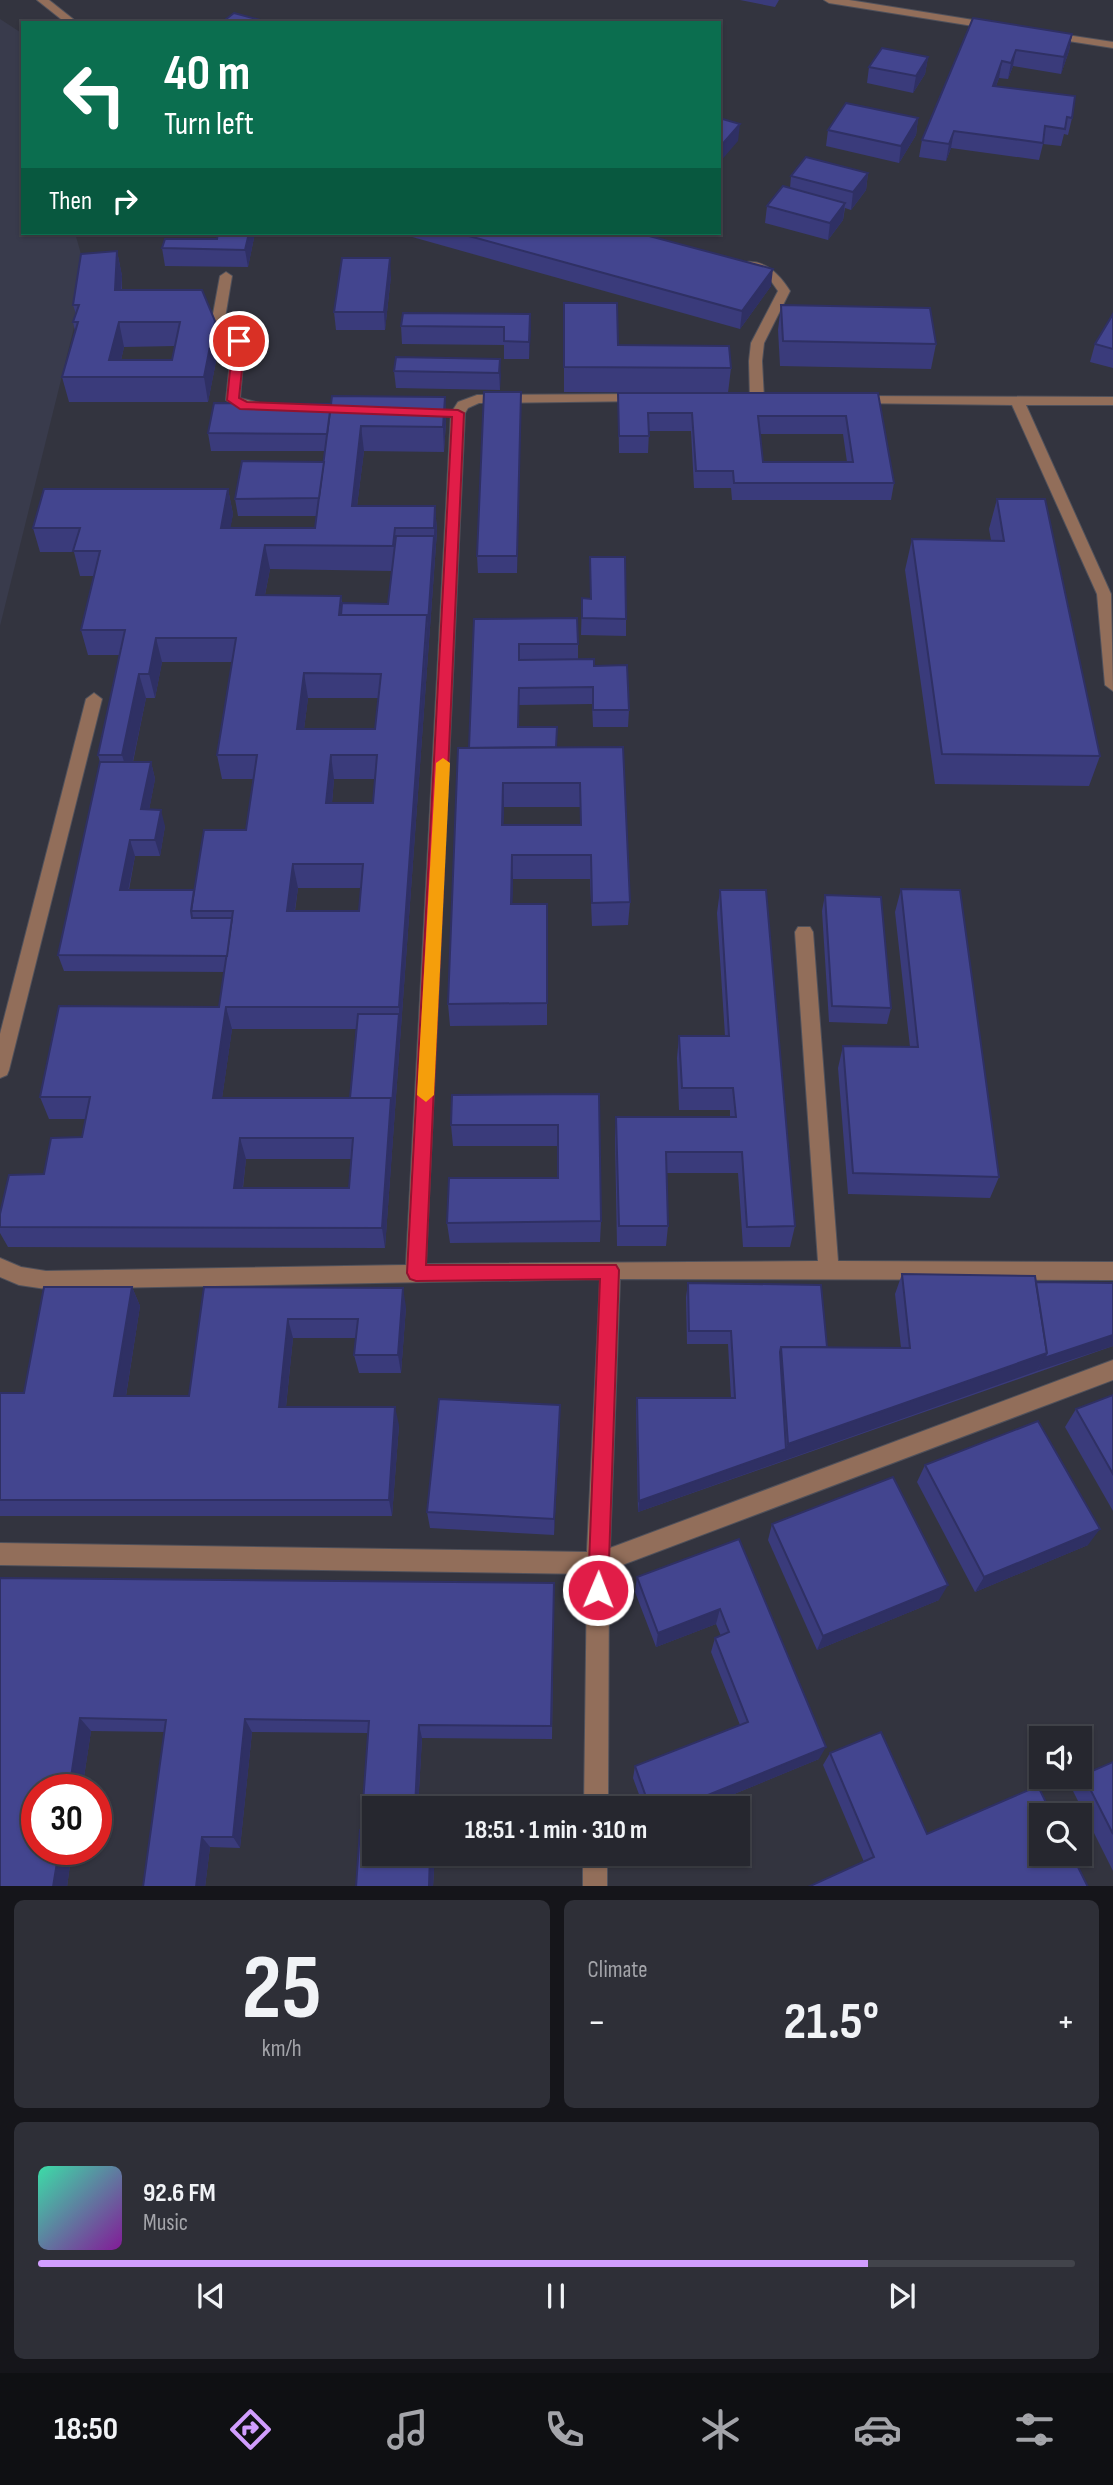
<!DOCTYPE html>
<meta charset="utf-8">
<style>
:root{--surface:#26272f;--page:#2e2f37;--text:#f1f3f6;--muted:#a4a5aa;--line:#42444b;--accent:#d19dfe}
body{margin:0;font-family:"Sofia Sans Condensed",sans-serif;background:var(--page);color:var(--text);height:100vh;display:flex;flex-direction:column;font-size:26px;white-space:nowrap}
*{box-sizing:border-box;margin:0}
p{font-size:23px;color:var(--muted)}
.icon{flex:none;width:38px;height:38px;fill:none;stroke:currentColor;stroke-width:2;stroke-linecap:round;stroke-linejoin:round}
.map{position:relative;height:1886px;overflow:hidden}
.details{display:flex;flex-direction:column;gap:14px;padding:14px;background:#15151a;flex:1}
.details>*{flex:none}
.top-card{position:absolute;left:21px;top:21px;width:700px;height:214px;border-radius:0px;box-shadow:0 2px 5px #0004,0 0 0 2px var(--line);background:#0b6e4f;color:#fff;overflow:hidden}
.controls{position:absolute;left:1029px;top:1726px;display:grid;gap:14px}
.controls a{display:grid;place-items:center;width:63px;height:63px;border-radius:0px;background:var(--surface);box-shadow:0 2px 5px #0004,0 0 0 2px var(--line);font-size:35px}
.speed{position:absolute;left:21px;top:1774px;display:flex;gap:14px;font-size:35px;font-weight:700;text-align:center}
.speed>*{display:grid;place-content:center;width:91px;height:91px;border-radius:50%;background:var(--surface);box-shadow:0 2px 5px #0004,0 0 0 2px var(--line);line-height:1}
.speed .limit{border:10px solid #d22;background:#fff;color:#111}
.pin{position:absolute;display:grid;place-items:center;width:60px;height:60px;color:#fff;margin:-30px;border:4px solid #fff;border-radius:50%;box-shadow:0 2px 7px #0007}
.me{position:absolute;width:77px;margin:-38px;rotate:1deg;stroke-linejoin:round;filter:drop-shadow(0 0 5px #0008)}
.turn{display:flex;align-items:center;gap:24px;height:147px;padding:0 28px;font-size:32px}
.turn .icon{width:91px;height:91px;stroke-width:2.5}
.turn b{display:block;font-size:49px;line-height:60px}
.then{display:flex;align-items:center;height:66px;padding:0 28px;background:#0003;gap:14px;font-size:26px}
.big{font-size:52px;font-weight:700;line-height:1.1}
.details .widget{flex:1;display:flex;flex-direction:column;justify-content:center;gap:10px;min-width:0;padding:0 24px;border-radius:10px;background:var(--page)}
.details .dial{align-items:center;gap:0}
.dial b{font-size:91px;line-height:1}
.song{display:flex;align-items:center;gap:21px}
.cover{width:84px;height:84px;border-radius:10px;background:linear-gradient(135deg,hsl(160 70% 55%),hsl(290 70% 35%))}
.played{height:7px;border-radius:4px;background:linear-gradient(90deg,var(--accent) 80%,var(--line) 80%)}
.keys{display:flex;justify-content:space-around;direction:ltr}
.heat{display:flex;justify-content:space-between;align-items:center;font-size:38px;direction:ltr}
.details .tiles{flex:1;display:grid;gap:14px;grid-template-columns:1fr 1fr}
.widget:last-child{grid-column:span 2}
.trip{position:absolute;left:362px;top:1796px;width:388px;height:70px;border-radius:0px;background:var(--surface);box-shadow:0 2px 5px #0004,0 0 0 2px var(--line);font-weight:700;line-height:70px;text-align:center}
.tab-bar{display:flex;height:112px;justify-content:space-around;align-items:center;background:#0f1013;color:var(--muted)}
.tab-bar .icon{width:49px;height:49px}
.tab-bar .current{color:var(--accent)}
.tab-bar b{font-size:32px;color:var(--text)}
.map>svg:first-child{display:block}
.built{fill:#393b4c}
.lines{fill:none;stroke-linecap:round;stroke-linejoin:round}
.minor-casing{stroke:#50515b;stroke-width:2}
.minor{fill:#926e5a;fill-rule:evenodd}
.wall{fill:#3a3b7b;fill-rule:evenodd}
.shaded-wall{fill:#2f3064}
.building{fill:#43458f;stroke:#2f3064;stroke-width:2;fill-rule:evenodd}
.route{fill:#e11d48;stroke:#92132f;stroke-width:2}
.slow{fill:#f59e0b}
</style>
<div class="map">
<svg width="1113" height="1887" viewBox="0 0 1113 1887">
<rect width="100%" height="100%" fill="#33343f"/>
<polygon class="built" points="0,19 20,32 23,43 23,233 75,233 87,275 0,626"/>
<g class="lines">
<g class="minor-casing">
<g id="minor">
<polygon points="37,0 49,0 78,23 66,23"/>
<polygon points="824,0 849,0 992,23 997,26 992,29 829,3"/>
<polygon points="1047,32 1113,42 1113,48 1043,37 1043,33"/>
<path d="M 746,262 C 766,260 780,275 790,291 L 764,343 L 762,361 L 764,399 L 757,403 L 750,399 L 749,361 L 751,343 L 778,291 L 769,278 L 746,268 Z"/>
<polygon points="226,272 232,276 224,324 245,341 240,398 267,405 267,411 240,409 226,400 232,343 221,338 211,325 220,276"/>
<polygon points="641,394 646,395 646,401 479,403 468,408 465,413 426,1264 818,1261 795,932 798,927 810,927 813,932 838,1261 1113,1262 1113,1280 620,1279 610,1548 1113,1360 1113,1380 609,1570 608,1808 584,1808 587,1574 0,1565 0,1543 587,1552 600,1279 46,1289 19,1285 0,1277 0,1258 21,1267 46,1271 406,1265 451,413 458,402 477,395"/>
<polygon points="858,396 1113,397 1113,405 1026,405 1111,594 1113,691 1105,685 1097,594 1012,405 853,403 851,400"/>
<polygon points="94,693 102,699 9,1070 7,1075 0,1078 0,1034 86,699"/>
<rect x="583" y="1853" width="24" height="34"/>
</g>
</g>
<use href="#minor" class="minor"/>
</g>
<g class="wall">
<polygon points="740,0 779,0 775,7"/>
<polygon points="973,18 1072,34 1069,51 1061,74 1013,66 1008,79 999,78 996,86 1072,118 1068,135 1064,134 1061,146 1043,144 1039,160 951,148 946,161 919,157 922,140"/>
<polygon points="928,57 925,74 913,93 867,83 869,67"/>
<polygon points="918,118 916,135 899,163 826,146 828,130"/>
<polygon points="868,173 866,190 851,210 845,208 843,220 828,240 765,223 767,206 790,188 791,176"/>
<polygon points="255,233 248,267 165,266 162,248"/>
<polygon points="398,233 638,233 771,286 740,329"/>
<path d="M 117,251 L 122,276 L 122,290 L 215,321 L 219,346 L 208,402 L 69,402 L 62,377 L 75,331 L 73,322 L 76,314 L 73,305 ZM 175,346 L 172,360 L 121,360 L 124,347 Z"/>
<polygon points="391,276 385,330 336,330 334,312"/>
<polygon points="564,303 618,345 731,368 728,393 564,392"/>
<polygon points="781,305 936,344 931,369 780,366 778,330"/>
<polygon points="530,314 529,359 504,359 504,345 402,344 401,326"/>
<polygon points="1113,314 1113,368 1090,362 1095,344"/>
<polygon points="500,359 500,390 396,388 394,371"/>
<polygon points="521,392 517,573 478,573 477,556"/>
<path d="M 618,393 L 878,393 L 894,483 L 891,500 L 732,500 L 731,488 L 694,488 L 691,431 L 649,431 L 648,453 L 619,453 ZM 760,434 L 843,434 L 847,462 L 763,462 Z"/>
<path d="M 445,397 L 446,421 L 444,452 L 364,451 L 357,506 L 435,506 L 437,531 L 385,1248 L 8,1247 L 0,1233 L 0,1214 L 44,1174 L 82,1137 L 86,1119 L 49,1119 L 40,1097 L 219,1007 L 224,972 L 64,971 L 58,955 L 100,762 L 98,755 L 120,655 L 88,655 L 81,630 L 94,576 L 80,576 L 74,552 L 40,552 L 33,528 L 228,489 L 233,514 L 230,528 L 315,528 L 316,516 L 238,516 L 235,499 L 324,462 L 325,451 L 211,451 L 208,433 L 331,404 ZM 270,569 L 392,571 L 388,604 L 342,603 L 341,596 L 265,595 ZM 162,662 L 232,662 L 217,755 L 222,779 L 253,779 L 246,830 L 194,890 L 129,890 L 135,856 L 160,856 L 165,826 L 149,810 L 155,779 L 151,762 L 133,762 L 146,698 L 155,698 ZM 308,698 L 378,698 L 375,729 L 304,729 ZM 334,779 L 375,779 L 373,803 L 332,803 ZM 298,888 L 361,888 L 359,911 L 295,911 ZM 232,1029 L 356,1029 L 350,1098 L 222,1098 ZM 246,1159 L 351,1159 L 349,1188 L 243,1188 Z"/>
<polygon points="997,499 1100,756 1089,786 935,784 905,570 912,539 991,540 989,529"/>
<polygon points="590,557 626,619 626,636 581,635 582,598 590,599"/>
<path d="M 474,619 L 578,644 L 578,659 L 594,666 L 629,710 L 628,727 L 593,727 L 592,704 L 519,705 L 519,727 L 557,747 L 623,747 L 630,902 L 628,925 L 592,926 L 590,879 L 513,879 L 512,904 L 547,904 L 547,1025 L 450,1026 L 448,1004 L 469,748 ZM 504,807 L 580,807 L 580,825 L 503,825 Z"/>
<polygon points="901,889 999,1177 990,1198 848,1194 838,1068 843,1046 910,1047 895,912"/>
<polygon points="720,890 795,1226 790,1247 743,1247 738,1173 667,1173 668,1226 666,1246 617,1246 615,1138 616,1117 730,1117 730,1110 679,1110 677,1058 679,1036 725,1036 717,913"/>
<polygon points="825,895 891,1008 887,1024 829,1022 822,911"/>
<polygon points="599,1094 601,1221 600,1242 450,1243 447,1223 558,1178 558,1146 453,1146 451,1125"/>
<polygon points="902,1274 1036,1282 1113,1346 638,1512 636,1410 637,1398 731,1398 728,1344 687,1344 686,1297 688,1283 827,1347 901,1348 895,1294"/>
<polygon points="132,1287 140,1306 126,1396 189,1396 204,1287 406,1307 401,1373 359,1373 354,1355 356,1338 293,1338 286,1407 399,1425 392,1516 0,1516 0,1393 24,1393"/>
<polygon points="1113,1395 1113,1511 1065,1427 1076,1409"/>
<polygon points="560,1423 554,1535 430,1528 427,1512"/>
<polygon points="925,1465 1088,1545 975,1592 917,1482"/>
<polygon points="772,1524 939,1600 817,1650 768,1540"/>
<polygon points="739,1539 819,1759 700,1808 644,1808 633,1778 635,1766 740,1725 711,1652 715,1638 721,1636 716,1624 656,1647 635,1592 637,1577"/>
<polygon points="0,1578 554,1583 552,1739 422,1738 418,1808 374,1808 374,1853 435,1853 433,1887 356,1887 360,1830 361,1830 368,1733 252,1732 240,1848 210,1847 205,1887 143,1887 165,1732 91,1731 82,1790 37,1790 37,1850 72,1850 67,1887 0,1887"/>
<polygon points="830,1753 927,1834 864,1862 823,1765"/>
<polygon points="1113,1762 1113,1871 1071,1787 1083,1775"/>
</g>
<g class="shaded-wall">
<polygon points="1072,34 1069,51 1061,74 1064,57"/>
<polygon points="1016,50 1013,66 1008,79 1011,63"/>
<polygon points="928,57 925,74 913,93 916,76"/>
<polygon points="1002,61 999,78 990,102 993,86"/>
<polygon points="918,118 916,135 899,163 901,146"/>
<polygon points="740,124 738,141 719,163 719,148"/>
<polygon points="954,131 951,148 946,161 949,144"/>
<polygon points="868,173 866,190 851,210 853,192"/>
<polygon points="845,203 843,220 828,240 830,223"/>
<polygon points="249,233 255,233 248,267 245,250"/>
<polygon points="117,251 122,276 120,315 115,290"/>
<polygon points="390,258 391,276 385,330 384,312"/>
<polygon points="773,269 771,286 740,329 742,311"/>
<polygon points="530,314 531,332 529,359 529,342"/>
<polygon points="215,321 219,346 208,402 204,377"/>
<polygon points="119,322 124,347 117,377 109,360"/>
<polygon points="500,359 501,376 500,390 499,373"/>
<polygon points="521,392 521,410 517,573 517,556"/>
<polygon points="445,397 446,421 444,452 443,427"/>
<polygon points="361,426 364,451 354,530 352,506"/>
<polygon points="228,489 233,514 226,553 221,528"/>
<polygon points="435,506 437,531 385,1248 382,1228 391,1098 399,1014 399,1007 434,536"/>
<polygon points="265,545 270,569 260,619 256,595"/>
<polygon points="156,638 162,662 155,698 149,674"/>
<polygon points="304,673 308,698 301,753 297,729"/>
<polygon points="139,674 146,698 129,779 122,755"/>
<polygon points="331,755 334,779 330,826 326,803"/>
<polygon points="151,762 155,779 146,826 141,809"/>
<polygon points="503,783 504,807 503,849 502,825"/>
<polygon points="161,810 165,826 160,856 155,840"/>
<polygon points="130,840 135,856 125,906 120,890"/>
<polygon points="512,855 513,879 512,927 511,904"/>
<polygon points="293,864 298,888 291,934 287,911"/>
<polygon points="226,1007 232,1029 219,1119 213,1098"/>
<polygon points="240,1138 246,1159 240,1209 234,1188"/>
<polygon points="132,1287 140,1306 123,1414 114,1396"/>
<polygon points="403,1288 406,1307 401,1373 398,1355"/>
<polygon points="288,1319 293,1338 284,1425 279,1407"/>
<polygon points="1113,1335 1113,1346 1037,1371 1044,1358"/>
<polygon points="1047,1353 1037,1371 638,1512 639,1501 786,1449 788,1444"/>
<polygon points="560,1405 560,1423 554,1535 554,1519"/>
<polygon points="395,1407 399,1425 392,1516 389,1500"/>
<polygon points="1100,1529 1088,1545 975,1592 984,1577"/>
<polygon points="948,1585 939,1600 817,1650 823,1636"/>
<polygon points="720,1609 716,1624 656,1647 658,1633"/>
<polygon points="80,1718 91,1731 82,1790 69,1790"/>
<polygon points="245,1719 252,1732 240,1848 233,1837"/>
<polygon points="419,1725 422,1738 418,1808 415,1808"/>
<polygon points="826,1747 819,1759 700,1808 676,1808"/>
<polygon points="202,1837 210,1847 205,1887 196,1887"/>
<polygon points="59,1850 72,1850 67,1887 53,1887"/>
<polygon points="430,1853 435,1853 433,1887 429,1887"/>
</g>
<g class="building">
<polygon points="234,13 271,23 221,23"/>
<polygon points="973,18 1072,34 1064,57 1016,50 1011,63 1002,61 993,86 1075,96 1072,118 1067,117 1065,129 1045,126 1043,143 954,131 949,144 922,140"/>
<polygon points="882,48 928,57 916,76 869,67"/>
<polygon points="846,103 918,118 901,146 828,130"/>
<polygon points="719,118 740,124 719,148"/>
<polygon points="806,157 868,173 853,192 791,176"/>
<polygon points="783,186 845,203 830,223 767,206"/>
<polygon points="218,233 249,233 245,250 162,248 165,239 217,239"/>
<polygon points="458,233 638,233 773,269 742,311"/>
<path d="M 117,251 L 115,290 L 202,290 L 215,321 L 204,377 L 62,377 L 78,322 L 73,322 L 79,305 L 73,305 L 81,254 ZM 119,322 L 180,322 L 172,360 L 109,360 Z"/>
<polygon points="342,258 390,258 384,312 334,312"/>
<polygon points="564,303 617,303 618,345 729,346 731,368 564,367"/>
<polygon points="781,305 930,308 936,344 783,341"/>
<polygon points="403,313 530,314 529,342 504,341 504,327 401,326"/>
<polygon points="1113,314 1113,349 1095,344"/>
<polygon points="396,357 500,359 499,373 394,371"/>
<polygon points="484,392 521,392 517,556 477,556"/>
<path d="M 618,393 L 878,393 L 894,483 L 734,483 L 733,471 L 696,471 L 692,413 L 648,413 L 649,436 L 619,436 ZM 758,416 L 846,416 L 853,462 L 763,462 Z"/>
<path d="M 332,396 L 445,397 L 443,427 L 361,426 L 352,506 L 435,506 L 434,528 L 395,528 L 393,546 L 265,545 L 256,595 L 341,596 L 339,615 L 427,615 L 399,1007 L 226,1007 L 213,1098 L 391,1098 L 382,1228 L 0,1227 L 0,1214 L 9,1175 L 44,1174 L 51,1138 L 82,1137 L 90,1097 L 40,1097 L 59,1006 L 219,1007 L 233,911 L 191,911 L 204,830 L 246,830 L 257,755 L 217,755 L 236,638 L 156,638 L 149,674 L 139,674 L 122,755 L 98,755 L 125,630 L 81,630 L 100,551 L 73,551 L 80,528 L 33,528 L 44,489 L 228,489 L 221,528 L 315,528 ZM 304,673 L 381,674 L 375,729 L 297,729 ZM 331,755 L 377,755 L 373,803 L 326,803 ZM 293,864 L 363,864 L 359,911 L 287,911 ZM 240,1138 L 353,1138 L 349,1188 L 234,1188 Z"/>
<polygon points="214,403 331,404 327,434 208,433"/>
<polygon points="242,461 324,462 319,498 235,499"/>
<polygon points="997,499 1045,499 1100,756 942,754 912,539 1004,541"/>
<polygon points="396,536 434,536 428,622 427,615 341,615 342,603 388,604"/>
<polygon points="590,557 625,557 626,619 582,618 582,598 591,599"/>
<polygon points="577,618 578,644 519,644 519,660 594,659 594,666 627,665 629,710 593,710 593,687 519,688 518,727 557,727 556,747 469,748 474,619"/>
<path d="M 623,747 L 630,902 L 592,903 L 591,855 L 512,855 L 511,904 L 547,904 L 547,1003 L 448,1004 L 458,748 ZM 503,783 L 580,783 L 581,825 L 502,825 Z"/>
<polygon points="100,762 151,762 141,809 161,810 155,840 130,840 120,890 194,890 191,911 192,918 232,918 227,956 58,955"/>
<polygon points="901,889 960,890 999,1177 853,1173 843,1046 918,1047"/>
<polygon points="720,890 766,890 795,1226 747,1227 742,1152 666,1152 668,1226 619,1226 616,1117 736,1117 733,1088 682,1088 679,1036 729,1036"/>
<polygon points="825,895 881,897 891,1008 832,1006"/>
<polygon points="358,1014 399,1014 392,1104 391,1098 350,1098"/>
<polygon points="599,1094 601,1221 447,1223 449,1178 558,1178 558,1125 451,1125 452,1095"/>
<polygon points="902,1274 1035,1276 1047,1353 788,1444 781,1347 910,1348"/>
<polygon points="1036,1282 1113,1283 1113,1335 1044,1358 1047,1353"/>
<polygon points="688,1283 821,1285 827,1347 781,1347 780,1352 786,1449 639,1501 637,1398 735,1398 731,1331 689,1331"/>
<polygon points="44,1287 132,1287 114,1396 189,1396 204,1287 403,1288 398,1355 354,1355 358,1319 288,1319 279,1407 395,1407 389,1500 0,1500 0,1393 24,1393"/>
<polygon points="1113,1395 1113,1474 1076,1409"/>
<polygon points="439,1399 560,1405 554,1519 427,1512"/>
<polygon points="1038,1421 1100,1529 984,1577 925,1465"/>
<polygon points="893,1477 948,1585 823,1636 772,1524"/>
<polygon points="739,1539 826,1747 676,1808 650,1808 635,1766 748,1722 715,1638 729,1632 720,1609 658,1633 637,1577"/>
<polygon points="0,1578 554,1583 551,1726 419,1725 415,1808 374,1808 374,1830 361,1830 369,1721 245,1719 233,1837 202,1837 196,1887 143,1887 166,1720 80,1718 69,1790 37,1790 37,1850 59,1850 53,1887 0,1887"/>
<polygon points="881,1732 927,1834 1038,1786 1052,1815 1041,1815 1041,1853 1071,1853 1088,1887 808,1887 874,1857 830,1753"/>
<polygon points="1113,1762 1113,1834 1083,1775"/>
<polygon points="360,1830 374,1830 374,1853 430,1853 429,1887 356,1887"/>
</g>
<polygon class="route" points="239,337 245,341 239,398 247,402 458,410 464,413 426,1265 616,1265 619,1270 608,1590 605,1597 598,1600 591,1597 588,1590 600,1279 416,1281 410,1279 407,1273 452,417 240,409 227,400 233,341"/>
<polygon class="slow" points="443,758 450,763 434,1095 426,1102 417,1095 436,763"/>
</svg>
<div class="controls">
<a><svg class="icon" aria-label="sound" viewBox="0 0 24 24"><path d="M4 9h4l5-4v14l-5-4H4zM17 9q2 3 0 6"/></svg></a>
<a><svg class="icon" aria-label="search" viewBox="0 0 24 24"><circle cx="10" cy="10" r="6"/><path d="M15 15l6 6"/></svg></a>
</div>
<div class="speed"><div class="limit">30</div></div>
<div class="pin" style="left:239px;top:341px;background:#d93025"><svg class="icon" aria-label="arrive" viewBox="0 0 24 24"><path d="M6 21V4h12l-3 4 3 4H6"/></svg></div>
<svg class="me" style="left:598px;top:1590px" viewBox="-20 -20 40 40"><circle r="17" fill="#e11d48" stroke="#fff" stroke-width="3"/><path d="M0-11L8 9 0 5-8 9z" fill="#fff"/></svg>
<div class="trip">18:51 · 1 min · 310 m</div>
<div class="top-card">
<div class="turn"><svg class="icon" aria-label="left" viewBox="0 0 24 24"><path d="M17 20v-9H6M10 6l-5 5 5 5"/></svg><div><b>40 m</b>Turn left</div></div>
<div class="then">Then<svg class="icon" aria-label="right" viewBox="0 0 24 24"><path d="M7 20v-9h11M14 6l5 5-5 5"/></svg></div>
</div>
</div>
<section class="details">
<div class="tiles">
<div class="widget dial"><b>25</b><p>km/h</p></div>
<div class="widget"><p>Climate</p>
<div class="heat"><a>−</a><b class="big">21.5°</b><a>+</a></div>
</div>
<div class="widget">
<div class="song"><i class="cover"></i><div><b>92.6 FM</b><p>Music</p></div></div>
<div class="played"></div>
<div class="keys"><svg class="icon" aria-label="previous" viewBox="0 0 24 24"><path d="M18 5L8 12l10 7zM5 5v14"/></svg><svg class="icon" aria-label="pause" viewBox="0 0 24 24"><path d="M8 5v14M16 5v14"/></svg><svg class="icon" aria-label="next" viewBox="0 0 24 24"><path d="M6 5l10 7-10 7zM19 5v14"/></svg></div>
</div>
</div>
</section>
<nav class="tab-bar">
<b>18:50</b>
<svg class="icon current" aria-label="directions" viewBox="0 0 24 24"><path d="M12 3l9 9-9 9-9-9zM9 14v-3h6M13 9l2 2-2 2"/></svg>
<svg class="icon" aria-label="music" viewBox="0 0 24 24"><path d="M9 18V5l10-2v13"/><circle cx="6" cy="18" r="3"/><circle cx="16" cy="16" r="3"/></svg>
<svg class="icon" aria-label="phone" viewBox="0 0 24 24"><path d="M5 4h4l2 5-3 2q2 4 5 5l2-3 5 2v4C11 20 4 13 5 4z"/></svg>
<svg class="icon" aria-label="climate" viewBox="0 0 24 24"><path d="M12 3v18M4 7l16 10M4 17L20 7"/></svg>
<svg class="icon" aria-label="car" viewBox="0 0 24 24"><path d="M5 17H2v-5l4-1 3-4h7l3 4 3 1v5h-3M9 17h6M6 11h13"/><circle cx="7" cy="17" r="2"/><circle cx="17" cy="17" r="2"/></svg>
<svg class="icon" aria-label="filters" viewBox="0 0 24 24"><path d="M4 7h16M4 17h16"/><circle cx="9" cy="7" r="2"/><circle cx="15" cy="17" r="2"/></svg>
</nav>
